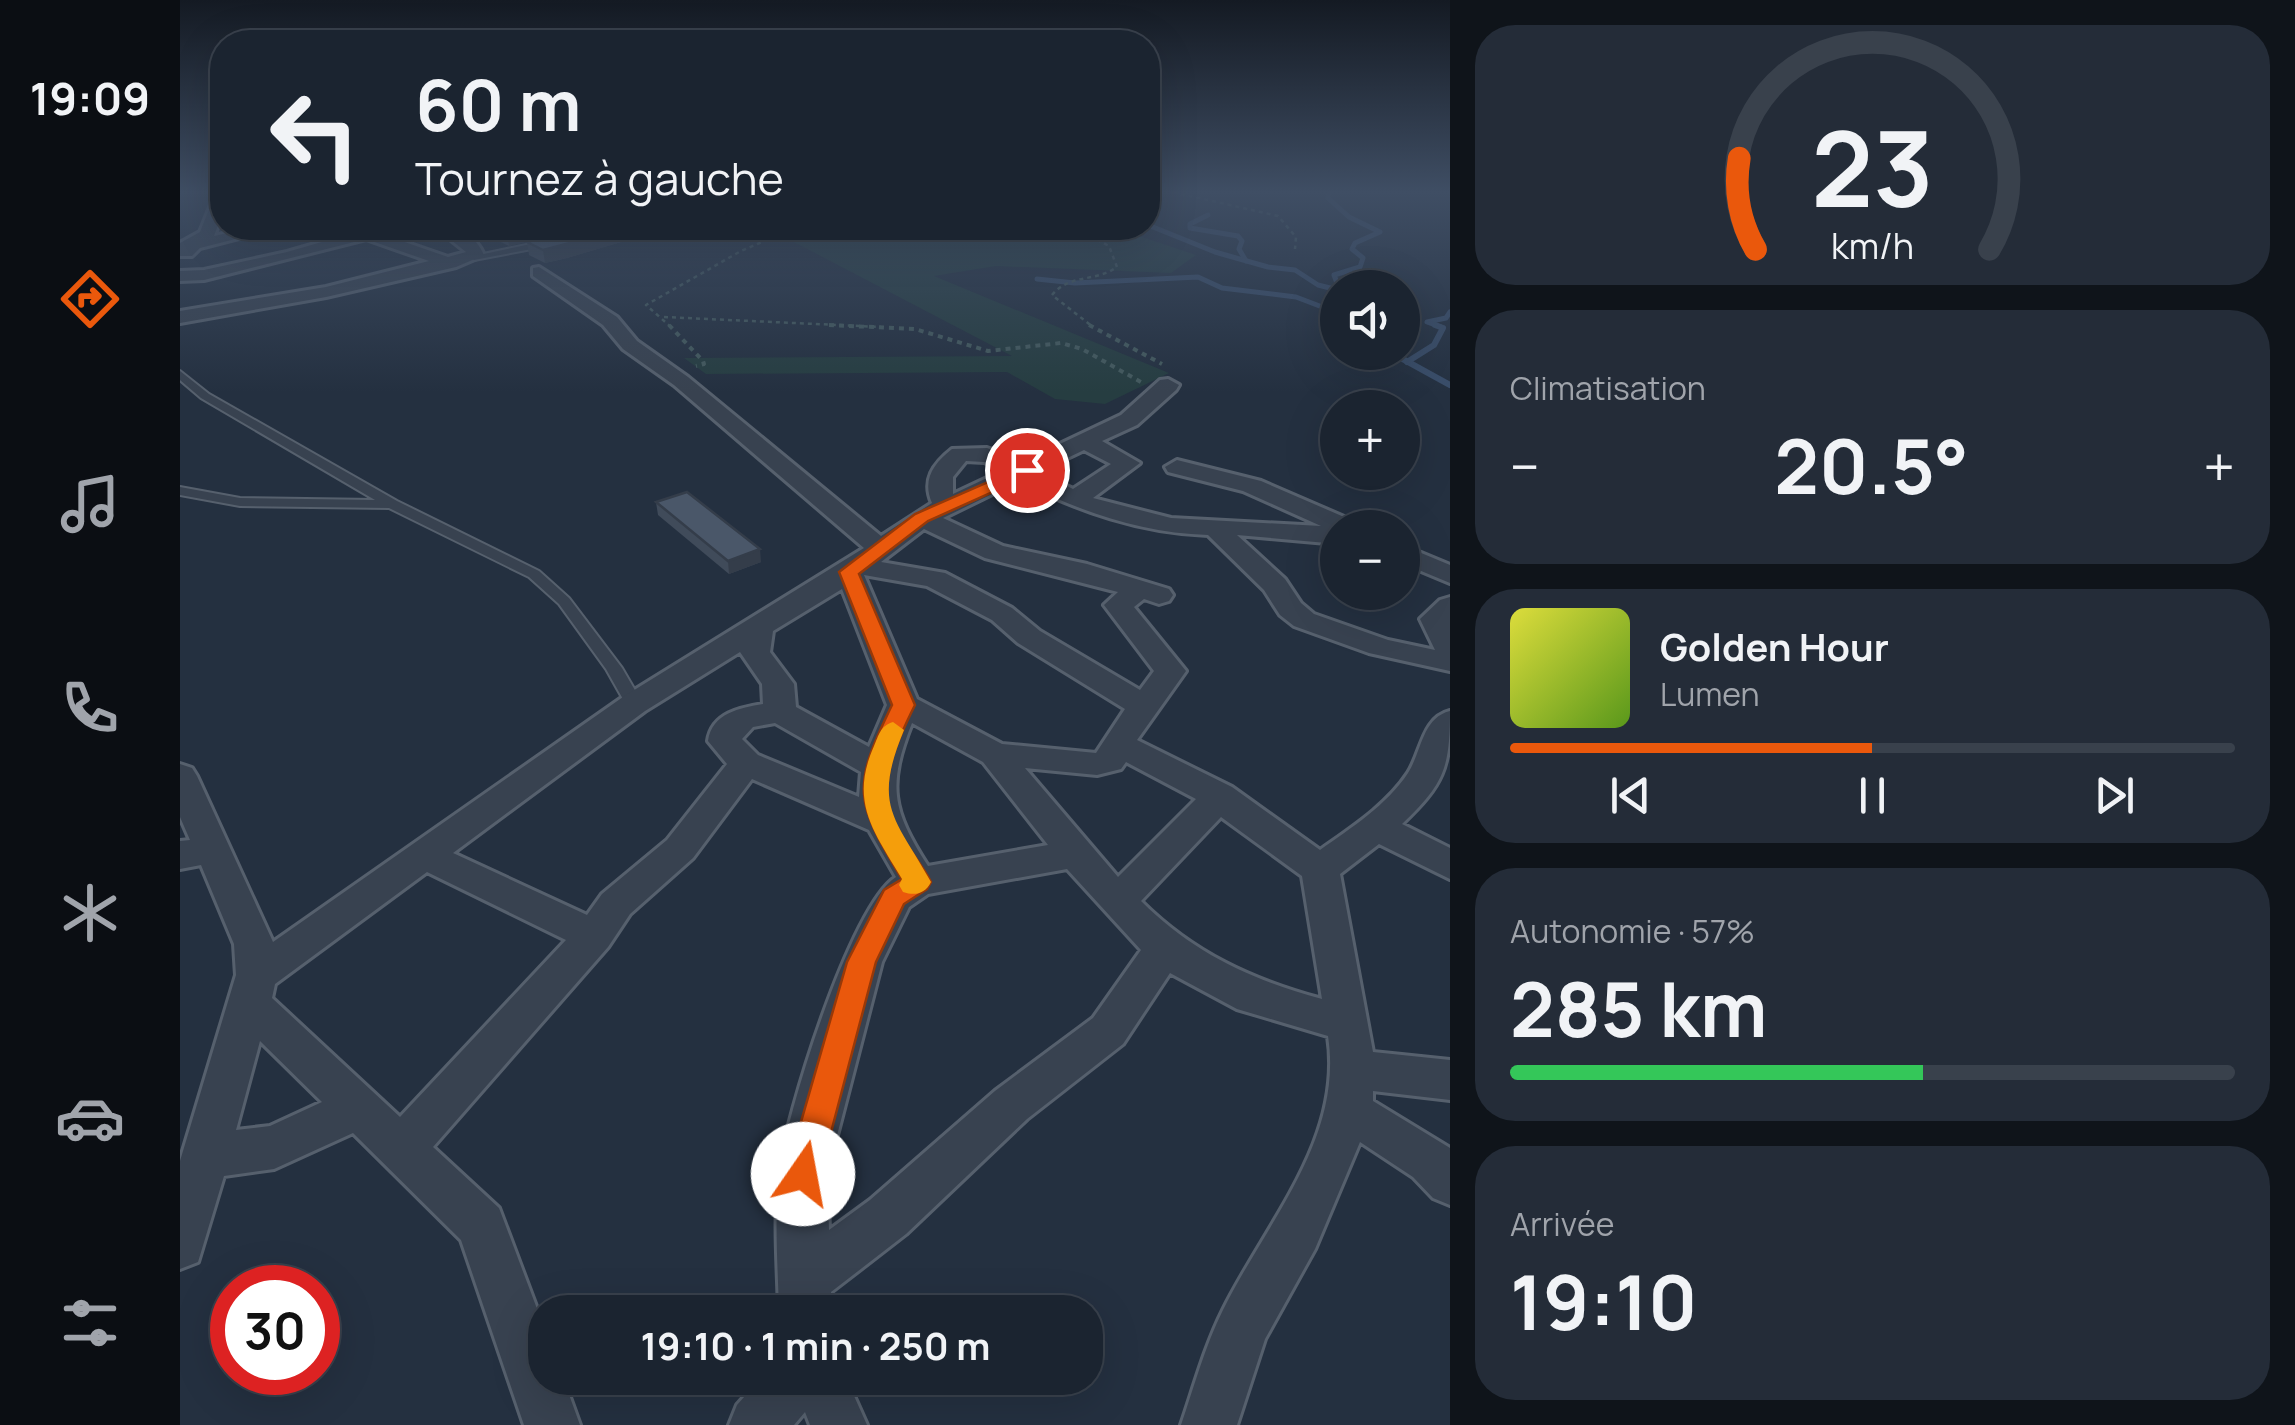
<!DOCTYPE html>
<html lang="fr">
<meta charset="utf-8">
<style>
:root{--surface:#1b2430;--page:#242c38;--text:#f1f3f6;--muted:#a0a4ab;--line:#39414c;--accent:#ea580c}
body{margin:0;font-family:Manrope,sans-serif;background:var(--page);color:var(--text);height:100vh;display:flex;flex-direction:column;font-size:38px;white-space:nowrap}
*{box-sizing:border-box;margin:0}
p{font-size:32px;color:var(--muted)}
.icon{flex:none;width:55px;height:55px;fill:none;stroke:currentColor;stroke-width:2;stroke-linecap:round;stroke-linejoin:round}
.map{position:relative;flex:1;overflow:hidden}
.side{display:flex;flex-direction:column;gap:25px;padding:25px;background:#0f141a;width:845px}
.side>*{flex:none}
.hud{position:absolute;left:30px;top:30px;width:950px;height:210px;border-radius:40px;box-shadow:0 10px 40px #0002,0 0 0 2px var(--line);background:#1b2430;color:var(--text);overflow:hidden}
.controls{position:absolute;left:1140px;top:270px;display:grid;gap:20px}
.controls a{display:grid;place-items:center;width:100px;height:100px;border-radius:50%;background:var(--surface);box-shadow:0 10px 40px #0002,0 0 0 2px var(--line);font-size:50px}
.speed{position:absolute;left:30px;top:1265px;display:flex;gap:20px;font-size:50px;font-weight:700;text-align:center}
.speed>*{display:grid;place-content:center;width:130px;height:130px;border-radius:50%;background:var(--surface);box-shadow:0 10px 40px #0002,0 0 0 2px var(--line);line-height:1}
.speed .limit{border:15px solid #d22;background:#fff;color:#111}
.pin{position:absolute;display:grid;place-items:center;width:85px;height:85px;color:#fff;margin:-42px;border:5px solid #fff;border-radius:50%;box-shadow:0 2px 10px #0007}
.me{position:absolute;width:110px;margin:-55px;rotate:12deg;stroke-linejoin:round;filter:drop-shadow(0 0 8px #0008)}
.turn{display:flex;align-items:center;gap:35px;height:210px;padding:0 40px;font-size:45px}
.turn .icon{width:130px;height:130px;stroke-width:2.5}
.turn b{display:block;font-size:70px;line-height:85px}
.big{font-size:75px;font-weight:700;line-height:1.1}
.side .widget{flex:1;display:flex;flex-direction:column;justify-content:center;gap:15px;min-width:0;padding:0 35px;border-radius:40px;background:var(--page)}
.side .dial{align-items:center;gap:0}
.dial svg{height:260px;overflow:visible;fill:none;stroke:var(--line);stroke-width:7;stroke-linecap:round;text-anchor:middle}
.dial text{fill:var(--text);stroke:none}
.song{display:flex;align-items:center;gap:30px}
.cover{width:120px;height:120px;border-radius:15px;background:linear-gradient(135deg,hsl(60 70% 55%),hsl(90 70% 35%))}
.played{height:10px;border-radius:5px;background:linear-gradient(90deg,var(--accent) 50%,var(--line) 50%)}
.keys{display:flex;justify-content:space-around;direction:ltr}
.heat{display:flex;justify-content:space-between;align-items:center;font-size:55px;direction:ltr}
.charge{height:15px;border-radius:8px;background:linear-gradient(90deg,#34c759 57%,var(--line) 0)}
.trip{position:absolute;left:348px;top:1295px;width:575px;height:100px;border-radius:40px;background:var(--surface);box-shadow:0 10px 40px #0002,0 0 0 2px var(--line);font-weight:700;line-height:100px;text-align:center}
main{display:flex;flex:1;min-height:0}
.menu{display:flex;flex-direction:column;width:180px;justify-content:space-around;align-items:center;background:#0b0e13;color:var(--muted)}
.menu .icon{width:70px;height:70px}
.menu .selected{color:var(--accent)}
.menu b{font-size:45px;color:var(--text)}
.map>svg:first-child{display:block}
.green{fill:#263d41}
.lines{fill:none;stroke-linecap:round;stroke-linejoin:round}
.stream-far1{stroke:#394d69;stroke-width:5}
.stream{stroke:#394d69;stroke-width:6}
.service-casing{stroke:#56606d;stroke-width:4}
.minor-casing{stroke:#56606d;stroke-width:6}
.path-far1{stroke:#445a5e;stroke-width:2.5;stroke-dasharray:4 4;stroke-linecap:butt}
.path{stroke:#445a5e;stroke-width:4;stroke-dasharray:5 5;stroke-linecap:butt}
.service{fill:#384250;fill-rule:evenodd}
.minor{fill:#384250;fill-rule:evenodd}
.wall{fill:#404b5a}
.shaded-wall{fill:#343d4a}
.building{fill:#4a5769;stroke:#343d4a;stroke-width:2.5}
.route{fill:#ea580c;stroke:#983908;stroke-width:2.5}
.slow{fill:#f59e0b}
</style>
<main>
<nav class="menu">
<b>19:09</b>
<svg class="icon selected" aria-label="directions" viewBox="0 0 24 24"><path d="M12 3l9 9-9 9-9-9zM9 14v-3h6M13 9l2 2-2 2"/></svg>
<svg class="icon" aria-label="music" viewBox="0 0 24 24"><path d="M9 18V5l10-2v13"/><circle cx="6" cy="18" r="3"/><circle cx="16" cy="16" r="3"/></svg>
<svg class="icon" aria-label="phone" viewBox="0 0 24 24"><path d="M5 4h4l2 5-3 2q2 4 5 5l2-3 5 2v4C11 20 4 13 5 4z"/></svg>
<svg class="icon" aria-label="climate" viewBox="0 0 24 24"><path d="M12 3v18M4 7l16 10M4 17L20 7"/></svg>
<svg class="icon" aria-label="car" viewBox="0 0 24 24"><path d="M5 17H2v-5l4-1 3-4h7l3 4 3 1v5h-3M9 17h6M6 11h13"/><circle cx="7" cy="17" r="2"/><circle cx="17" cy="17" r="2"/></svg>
<svg class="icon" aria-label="filters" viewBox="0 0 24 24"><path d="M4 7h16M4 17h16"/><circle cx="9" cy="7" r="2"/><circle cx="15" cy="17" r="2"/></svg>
</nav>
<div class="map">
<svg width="1270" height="1425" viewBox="0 0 1270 1425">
<rect width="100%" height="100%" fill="#243040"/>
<polygon class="green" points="587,228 728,228 741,234 776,232 768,228 864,228 962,237 1016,255 991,273 816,266 754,276 989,373 925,404 875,399 827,372 526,374 504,358 832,356"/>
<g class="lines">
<g class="stream-far1">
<polyline points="1149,192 1148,198 1169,217 1200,232 1175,243 1172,249 1183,258 1180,267 1154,275 1159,288"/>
<polyline points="1028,215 1010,224 1010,228 1058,236 1062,241 1059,249 1066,261"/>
<polyline points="968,225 1035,252 1088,267 1115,270 1138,285 1158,290"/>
<polyline points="857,279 895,283 1018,277 1042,288 1116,297 1158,313"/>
<polyline points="1261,327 1247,322 1266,318 1270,312"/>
</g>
<g class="stream">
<polyline points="1210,352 1270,385"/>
<polyline points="1227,362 1254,345 1263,328 1255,325"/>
</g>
<g class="service-casing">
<g id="service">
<polygon points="370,240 373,245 294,260 289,257"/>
<polygon points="0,371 29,394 217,501 359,571 389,598 442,668 463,704 460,708 448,708 426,669 379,604 349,577 209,508 60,506 0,495 0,487 60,498 195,500 21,398 0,380"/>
</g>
</g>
<g class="minor-casing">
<g id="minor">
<polygon points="36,192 42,192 42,214 34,236 71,228 98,228 20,248 12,256 0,256 0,243 20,232"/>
<path d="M 256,228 C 278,227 295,234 304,255 L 276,267 L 146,297 L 0,323 L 0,311 L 146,287 L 249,261 L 186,239 L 24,280 L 0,281 L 0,271 L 24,270 L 107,252 L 187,229 L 268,257 L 286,252 Z"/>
<path d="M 359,267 L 437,317 L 457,341 L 508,377 L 701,536 L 752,503 C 742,480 753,464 772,449 L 807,448 L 844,461 L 941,415 L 980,380 L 988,379 L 999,385 L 996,390 L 957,425 L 922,441 L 960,463 L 913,498 L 991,518 L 1141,526 L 1063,491 L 988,472 L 985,467 L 997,460 L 1081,481 L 1171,520 L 1175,526 L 1158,528 L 1158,544 L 1057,535 L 1105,579 L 1121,603 L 1134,614 L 1208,640 L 1255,650 L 1240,619 L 1260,600 L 1270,597 L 1270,671 L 1189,653 L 1114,626 L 1100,615 L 1084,590 L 1028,535 C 960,533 899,511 839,481 L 763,518 L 823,546 L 907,564 L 989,589 L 993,595 L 989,601 L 979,604 L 964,599 L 954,607 L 1006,671 L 957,740 L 1052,787 L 1140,850 C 1171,828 1207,805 1228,773 C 1242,751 1242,718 1270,711 C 1270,768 1264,784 1222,824 L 1270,848 L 1270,879 L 1199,844 L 1160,874 L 1193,1052 L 1270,1060 L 1270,1100 L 1193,1091 L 1193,1101 L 1270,1148 L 1270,1205 L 1253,1198 L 1233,1177 L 1180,1142 L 1135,1249 L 1085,1339 L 1057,1425 L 1001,1425 C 1014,1387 1025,1346 1043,1310 C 1086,1223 1164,1139 1148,1036 L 1057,1009 L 990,973 L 943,1044 L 847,1119 L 726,1234 L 651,1292 L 651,1312 L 599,1312 C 598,1269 594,1219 599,1174 C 605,1118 671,905 716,877 L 689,830 L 572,779 L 513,858 L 450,914 L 428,947 L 253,1147 L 319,1208 L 365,1330 L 365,1378 L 383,1378 L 400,1425 L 344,1425 L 281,1240 L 173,1133 L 94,1169 L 44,1176 L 18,1262 L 0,1269 L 0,1161 L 56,975 L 54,944 L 21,865 L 0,869 L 0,841 L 10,840 L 0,817 L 0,764 L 12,768 L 17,776 L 93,942 L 443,697 L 684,548 L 494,385 L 443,349 L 423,325 L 353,276 L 353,268 ZM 904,450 L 931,464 L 893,489 L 858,472 ZM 786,461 L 804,462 L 824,470 L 773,494 L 773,477 ZM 744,529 L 805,558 L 938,592 L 924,605 L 974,671 L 960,690 L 860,631 L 832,608 L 765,573 L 701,562 ZM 684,575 L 747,586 L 812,620 L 838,643 L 945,709 L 916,753 L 822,744 L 737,699 ZM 662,589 L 707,705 L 689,747 L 616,707 L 614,684 L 590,652 L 593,631 ZM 560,652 L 582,684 L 583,704 C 560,708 532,713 528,741 L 547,764 L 487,840 L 422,894 L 407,915 L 273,853 L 465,711 ZM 595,723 L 681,772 L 679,797 L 578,755 L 562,739 L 573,727 ZM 732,723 L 803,762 L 868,845 L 748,866 C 712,810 707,786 732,723 ZM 946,762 L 1016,799 L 938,877 L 845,768 L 917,775 L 941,769 ZM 1041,817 L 1122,876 L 1142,999 C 1072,980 1013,953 961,901 ZM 887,869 L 961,950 L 913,1018 L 815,1091 L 690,1200 L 649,1230 L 647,1174 L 702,962 L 729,907 L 748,894 ZM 247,872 L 386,940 L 220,1117 L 92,998 L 95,984 ZM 80,1041 L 142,1102 L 90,1126 L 56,1130 Z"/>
<polygon points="1222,545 1270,565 1270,583 1222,563"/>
<polygon points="581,1378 666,1378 687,1425 630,1425 625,1412 614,1425 549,1425 557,1405"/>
</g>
</g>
<g class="path-far1">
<polyline points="993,192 1098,216 1116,237 1115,249"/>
<path d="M 896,228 L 929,246 L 937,267 C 916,282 889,274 872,295 L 913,327"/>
<polyline points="484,317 701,327"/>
<polyline points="491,327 466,305 561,251 596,236"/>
</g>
<g class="path">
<polyline points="489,325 523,361 524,364 516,366"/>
<polyline points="649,325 735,329 808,351 881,343 902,349 961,382"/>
<polyline points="909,325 982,364"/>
</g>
<use href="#service" class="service"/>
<use href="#minor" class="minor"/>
</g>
<g class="wall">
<polygon points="317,228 478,228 478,231 387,258 365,263 349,255 347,242 368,236 329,246 319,241"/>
<polygon points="476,502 581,562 549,574 478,515"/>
</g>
<g class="shaded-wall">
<polygon points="351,228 407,228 329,246 327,233"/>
<polygon points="447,228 478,228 478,231 387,258 365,263 363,250"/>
<polygon points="580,549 581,562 549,574 548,561"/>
</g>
<g class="building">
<polygon points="317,228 351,228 327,233"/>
<polygon points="402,228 447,228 363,250 347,242"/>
<polygon points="507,492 580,549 548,561 476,502"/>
</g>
<linearGradient id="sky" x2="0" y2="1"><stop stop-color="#141a23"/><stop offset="0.49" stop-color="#3f4e64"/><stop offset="1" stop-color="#3f4e64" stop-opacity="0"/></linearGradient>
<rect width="1270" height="392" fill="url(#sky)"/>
<path class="route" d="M 847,465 L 856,470 L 853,474 L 748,521 L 679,574 L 735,705 C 718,739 697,782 713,820 C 722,842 740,861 751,882 L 747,889 L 724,904 L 696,962 L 640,1174 L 635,1185 L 623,1190 L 611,1185 L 606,1174 L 667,962 L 704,890 L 722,879 C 675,801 671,789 712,705 L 659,572 L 735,514 Z"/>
<path class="slow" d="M 713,722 L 724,730 C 692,807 715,817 751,882 C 745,894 735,896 723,892 L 719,885 L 722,879 C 694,832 669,802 694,746 C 699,735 700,726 713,722 Z"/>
</svg>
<div class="controls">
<a><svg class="icon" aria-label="sound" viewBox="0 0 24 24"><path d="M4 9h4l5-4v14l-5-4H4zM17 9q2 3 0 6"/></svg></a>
<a>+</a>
<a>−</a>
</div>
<div class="speed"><div class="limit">30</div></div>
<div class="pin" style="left:847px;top:470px;background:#d93025"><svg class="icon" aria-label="arrive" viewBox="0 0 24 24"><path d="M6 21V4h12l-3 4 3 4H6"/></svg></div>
<svg class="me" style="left:623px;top:1174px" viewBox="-20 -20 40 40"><circle r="19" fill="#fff"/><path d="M0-13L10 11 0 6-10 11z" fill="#ea580c"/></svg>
<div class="trip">19:10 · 1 min · 250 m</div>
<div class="hud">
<div class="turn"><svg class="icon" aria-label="left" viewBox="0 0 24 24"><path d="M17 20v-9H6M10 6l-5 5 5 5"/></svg><div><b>60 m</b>Tournez à gauche</div></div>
</div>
</div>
<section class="side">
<div class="widget dial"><svg viewBox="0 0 100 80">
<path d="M14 69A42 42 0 1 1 86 69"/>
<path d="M14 69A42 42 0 0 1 9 41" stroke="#ea580c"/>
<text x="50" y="56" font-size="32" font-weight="700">23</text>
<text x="50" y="72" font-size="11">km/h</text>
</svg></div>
<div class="widget"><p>Climatisation</p>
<div class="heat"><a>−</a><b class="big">20.5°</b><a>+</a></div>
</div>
<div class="widget">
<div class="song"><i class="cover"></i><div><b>Golden Hour</b><p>Lumen</p></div></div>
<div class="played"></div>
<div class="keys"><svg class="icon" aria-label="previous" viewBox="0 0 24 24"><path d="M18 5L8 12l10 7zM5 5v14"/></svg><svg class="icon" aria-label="pause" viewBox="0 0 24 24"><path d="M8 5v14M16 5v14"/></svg><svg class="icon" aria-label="next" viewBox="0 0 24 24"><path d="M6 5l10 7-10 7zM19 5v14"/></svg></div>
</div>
<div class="widget"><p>Autonomie · 57%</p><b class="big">285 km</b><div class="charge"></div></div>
<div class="widget"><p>Arrivée</p><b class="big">19:10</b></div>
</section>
</main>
